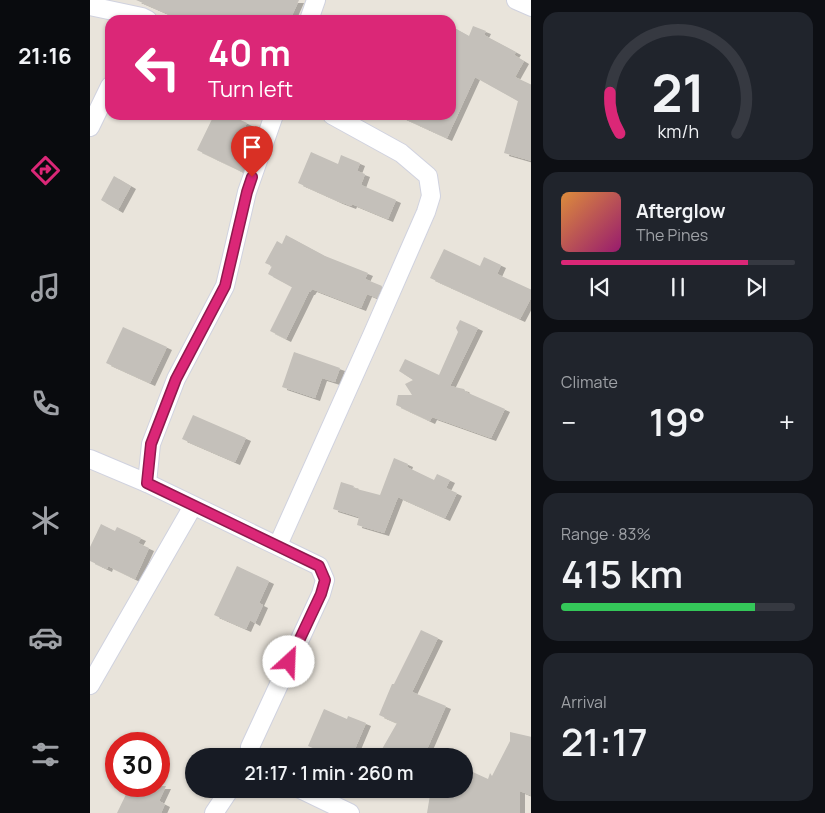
<!DOCTYPE html>
<meta charset="utf-8">
<style>
:root{--surface:#171b24;--page:#20242c;--text:#f1f3f6;--muted:#9ea1a6;--line:#363941;--accent:#db2777}
body{margin:0;font-family:Manrope,sans-serif;background:var(--page);color:var(--text);height:100vh;display:flex;flex-direction:column;font-size:19px;white-space:nowrap}
*{box-sizing:border-box;margin:0}
p{font-size:16px;color:var(--muted)}
.icon{flex:none;width:28px;height:28px;fill:none;stroke:currentColor;stroke-width:2;stroke-linecap:round;stroke-linejoin:round}
.map{position:relative;flex:1;overflow:hidden}
.details{display:flex;flex-direction:column;gap:12px;padding:12px;background:#0d0f14;width:294px}
.details>*{flex:none}
.banner{position:absolute;left:15px;top:15px;width:351px;height:105px;border-radius:15px;box-shadow:0 1px 4px #0004;background:#db2777;color:#fff;overflow:hidden}
.speed{position:absolute;left:15px;top:732px;display:flex;gap:10px;font-size:25px;font-weight:700;text-align:center}
.speed>*{display:grid;place-content:center;width:65px;height:65px;border-radius:50%;background:var(--surface);box-shadow:0 1px 4px #0004;line-height:1}
.speed .limit{border:8px solid #d22;background:#fff;color:#111}
.pin{position:absolute;display:grid;place-items:center;width:42px;height:42px;color:#fff;margin:-51px -21px;border-radius:50% 50% 50% 0;rotate:-45deg;box-shadow:0 0 5px #0007}
.pin .icon{rotate:45deg}
.me{position:absolute;width:55px;margin:-28px;rotate:25deg;stroke-linejoin:round;filter:drop-shadow(0 0 4px #0008)}
.turn{display:flex;align-items:center;gap:18px;height:105px;padding:0 20px;font-size:22px}
.turn .icon{width:65px;height:65px;stroke-width:2.5}
.turn b{display:block;font-size:35px;line-height:42px}
.big{font-size:38px;font-weight:600;line-height:1.1}
.details .card{flex:1;display:flex;flex-direction:column;justify-content:center;gap:8px;min-width:0;padding:0 18px;border-radius:15px;background:var(--page)}
.details .dial{align-items:center;gap:0}
.dial svg{height:130px;overflow:visible;fill:none;stroke:var(--line);stroke-width:7;stroke-linecap:round;text-anchor:middle}
.dial text{fill:var(--text);stroke:none}
.song{display:flex;align-items:center;gap:15px}
.cover{width:60px;height:60px;border-radius:8px;background:linear-gradient(135deg,hsl(30 70% 55%),hsl(320 70% 35%))}
.played{height:5px;border-radius:2px;background:linear-gradient(90deg,var(--accent) 80%,var(--line) 80%)}
.keys{display:flex;justify-content:space-around;direction:ltr}
.heat{display:flex;justify-content:space-between;align-items:center;font-size:28px;direction:ltr}
.charge{height:8px;border-radius:4px;background:linear-gradient(90deg,#34c759 83%,var(--line) 0)}
.trip{position:absolute;left:95px;top:748px;width:288px;height:50px;border-radius:25px;background:var(--surface);box-shadow:0 1px 4px #0004;font-weight:600;line-height:50px;text-align:center}
main{display:flex;flex:1;min-height:0}
.dock{display:flex;flex-direction:column;width:90px;justify-content:space-around;align-items:center;background:#090b0e;color:var(--muted)}
.dock .icon{width:35px;height:35px}
.dock .active{color:var(--accent)}
.dock b{font-size:22px;color:var(--text)}
.map>svg:first-child{display:block}
.building{fill:#c4c0ba;filter:url(#shadow)}
.lines{fill:none;stroke-linecap:round;stroke-linejoin:round}
.minor-casing{stroke:#d0d2df;stroke-width:20}
.minor{stroke:#fff;stroke-width:18}
.route-casing{stroke:#8e194d;stroke-width:12}
.route{stroke:#db2777;stroke-width:9}
</style>
<main>
<nav class="dock">
<b>21:16</b>
<svg class="icon active" aria-label="directions" viewBox="0 0 24 24"><path d="M12 3l9 9-9 9-9-9zM9 14v-3h6M13 9l2 2-2 2"/></svg>
<svg class="icon" aria-label="music" viewBox="0 0 24 24"><path d="M9 18V5l10-2v13"/><circle cx="6" cy="18" r="3"/><circle cx="16" cy="16" r="3"/></svg>
<svg class="icon" aria-label="phone" viewBox="0 0 24 24"><path d="M5 4h4l2 5-3 2q2 4 5 5l2-3 5 2v4C11 20 4 13 5 4z"/></svg>
<svg class="icon" aria-label="climate" viewBox="0 0 24 24"><path d="M12 3v18M4 7l16 10M4 17L20 7"/></svg>
<svg class="icon" aria-label="car" viewBox="0 0 24 24"><path d="M5 17H2v-5l4-1 3-4h7l3 4 3 1v5h-3M9 17h6M6 11h13"/><circle cx="7" cy="17" r="2"/><circle cx="17" cy="17" r="2"/></svg>
<svg class="icon" aria-label="filters" viewBox="0 0 24 24"><path d="M4 7h16M4 17h16"/><circle cx="9" cy="7" r="2"/><circle cx="15" cy="17" r="2"/></svg>
</nav>
<div class="map">
<svg width="442" height="813" viewBox="0 0 442 813">
<defs>
<filter id="shadow"><feDropShadow dx="5" dy="3" stdDeviation="0" flood-color="#0004"/></filter>
</defs>
<rect width="100%" height="100%" fill="#e9e4db"/>
<g class="building">
<polygon points="46,0 209,0 200,20 92,20"/>
<polygon points="361,26 379,36 383,26 396,31 394,35 426,52 424,55 434,61 425,77 442,85 442,161 414,153 428,101 385,77 357,138 307,115 361,115"/>
<polygon points="124,115 140,115 157,123 149,140 162,146 153,172 107,150"/>
<polygon points="221,152 248,164 251,155 270,163 267,171 275,174 271,185 306,200 298,219 262,204 261,206 248,201 208,183"/>
<polygon points="24,176 41,186 28,210 11,200"/>
<polygon points="196,235 235,256 278,273 275,279 292,286 287,298 277,294 271,308 222,289 220,292 219,292 196,339 180,331 202,287 178,274 182,266 175,263 187,241 192,244"/>
<polygon points="354,249 390,266 394,257 411,265 407,274 442,290 442,296 430,319 340,278"/>
<polygon points="370,320 388,328 360,386 374,389 376,392 415,409 401,438 342,417 340,421 306,405 308,395 322,395 315,384 323,380 309,371 315,359 349,375 368,332 366,328"/>
<polygon points="33,327 77,347 60,383 16,363"/>
<polygon points="204,352 250,368 245,382 232,378 225,398 192,387"/>
<polygon points="103,415 156,438 145,462 92,439"/>
<polygon points="304,458 318,464 317,467 344,480 347,474 360,480 356,488 367,493 355,518 308,497 294,533 267,525 269,517 243,509 251,482 264,486 263,488 290,495"/>
<polygon points="11,524 25,531 27,527 51,538 48,543 59,548 45,579 18,566 17,569 0,561 0,547"/>
<polygon points="147,566 179,581 169,603 173,605 165,623 160,620 156,629 124,615"/>
<polygon points="331,630 348,638 322,692 356,706 334,756 288,756 307,723 289,715 302,684 304,684"/>
<polygon points="234,709 257,719 258,716 276,723 262,756 242,756 218,746"/>
<polygon points="420,732 442,737 442,796 430,791 430,813 337,813 341,789 374,789 374,768 398,779 400,773 402,776 420,741"/>
<polygon points="40,786 76,786 69,801 75,804 71,813 27,813"/>
</g>
<g class="lines">
<g class="minor-casing">
<g id="minor">
<polyline points="426,0 442,7"/>
<polyline points="0,6 52,17 58,20"/>
<polyline points="219,20 226,0"/>
<polyline points="0,127 20,86"/>
<polyline points="0,459 57,483 229,566 235,580 231,594 160,747 163,756"/>
<polyline points="57,483 61,444 86,379 135,286 157,192 184,115"/>
<polyline points="188,545 283,333 336,212 341,196 338,176 311,153 242,115"/>
<polyline points="0,685 103,506"/>
<polyline points="210,789 260,813"/>
<polyline points="124,813 140,789"/>
</g>
</g>
<use href="#minor" class="minor"/>
</g>
<g class="lines">
<g class="route-casing">
<polyline id="route" points="162,177 157,192 135,286 86,379 61,444 57,483 229,566 235,580 231,594 199,662"/>
</g>
<use href="#route" class="route"/>
</g>
</svg>
<div class="speed"><div class="limit">30</div></div>
<div class="pin" style="left:162px;top:177px;background:#d93025"><svg class="icon" aria-label="arrive" viewBox="0 0 24 24"><path d="M6 21V4h12l-3 4 3 4H6"/></svg></div>
<svg class="me" style="left:199px;top:662px" viewBox="-20 -20 40 40"><circle r="19" fill="#fff"/><path d="M0-13L10 11 0 6-10 11z" fill="#db2777"/></svg>
<div class="trip">21:17 · 1 min · 260 m</div>
<div class="banner">
<div class="turn"><svg class="icon" aria-label="left" viewBox="0 0 24 24"><path d="M17 20v-9H6M10 6l-5 5 5 5"/></svg><div><b>40 m</b>Turn left</div></div>
</div>
</div>
<section class="details">
<div class="card dial"><svg viewBox="0 0 100 80">
<path d="M14 69A42 42 0 1 1 86 69"/>
<path d="M14 69A42 42 0 0 1 8 44" stroke="#db2777"/>
<text x="50" y="56" font-size="32" font-weight="700">21</text>
<text x="50" y="72" font-size="11">km/h</text>
</svg></div>
<div class="card">
<div class="song"><i class="cover"></i><div><b>Afterglow</b><p>The Pines</p></div></div>
<div class="played"></div>
<div class="keys"><svg class="icon" aria-label="previous" viewBox="0 0 24 24"><path d="M18 5L8 12l10 7zM5 5v14"/></svg><svg class="icon" aria-label="pause" viewBox="0 0 24 24"><path d="M8 5v14M16 5v14"/></svg><svg class="icon" aria-label="next" viewBox="0 0 24 24"><path d="M6 5l10 7-10 7zM19 5v14"/></svg></div>
</div>
<div class="card"><p>Climate</p>
<div class="heat"><a>−</a><b class="big">19°</b><a>+</a></div>
</div>
<div class="card"><p>Range · 83%</p><b class="big">415 km</b><div class="charge"></div></div>
<div class="card"><p>Arrival</p><b class="big">21:17</b></div>
</section>
</main>
